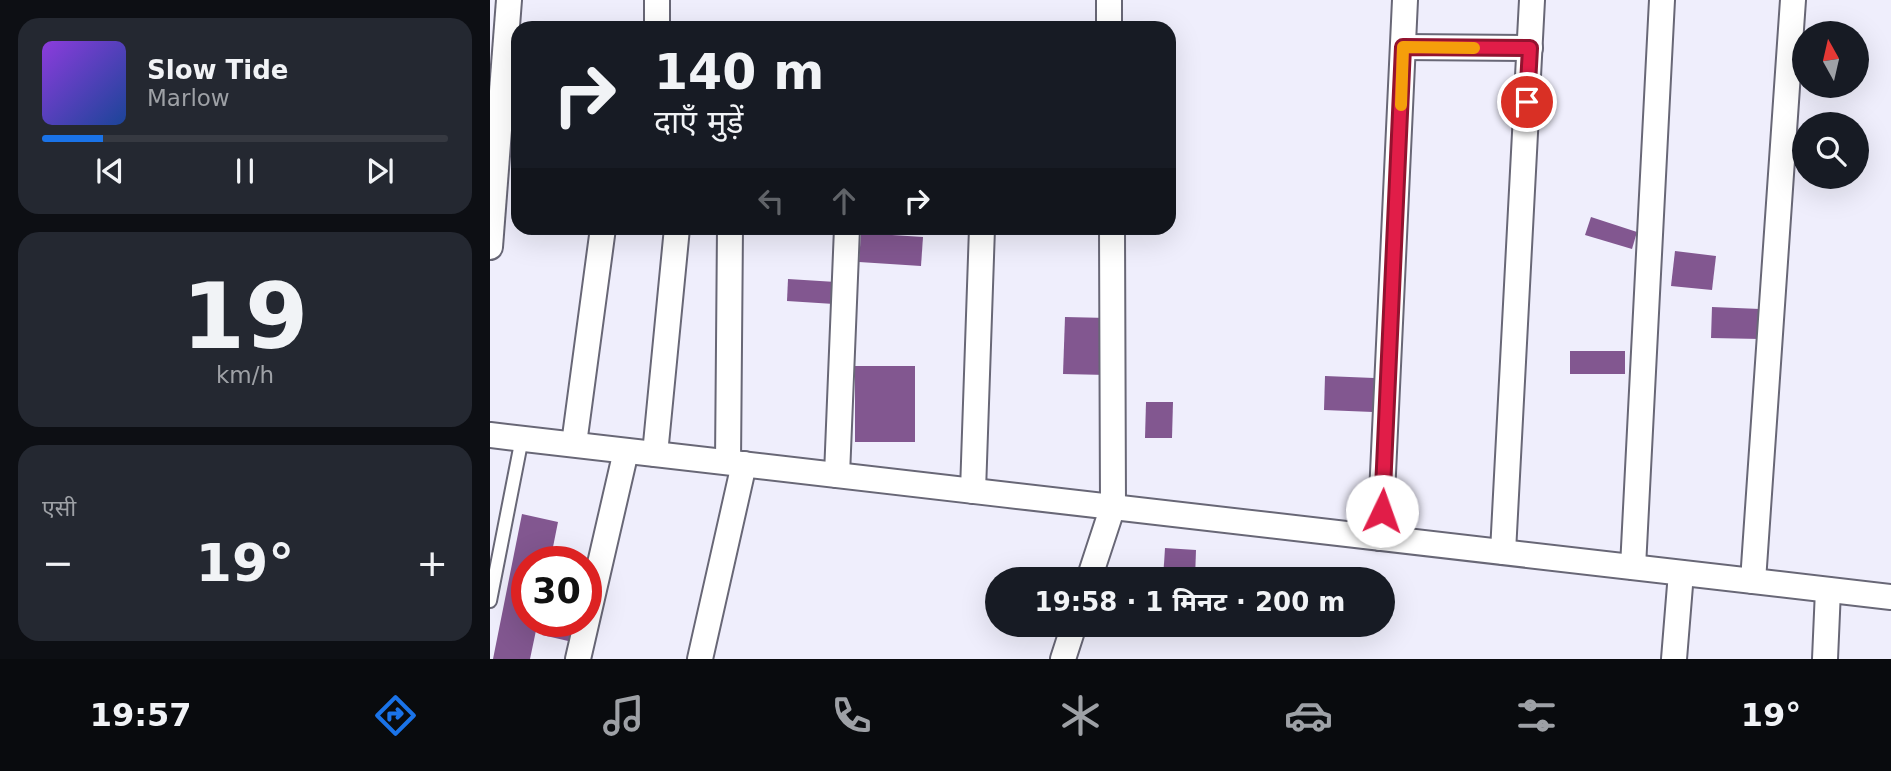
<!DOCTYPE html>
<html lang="hi">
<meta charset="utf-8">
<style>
:root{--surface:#171b24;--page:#242831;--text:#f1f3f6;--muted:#9ea1a6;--line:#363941;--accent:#1a73e8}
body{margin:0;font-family:"DejaVu Sans","Noto Sans Devanagari",sans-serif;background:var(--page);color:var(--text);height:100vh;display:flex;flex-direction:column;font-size:26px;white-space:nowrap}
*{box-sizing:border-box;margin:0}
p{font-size:23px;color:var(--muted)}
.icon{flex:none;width:38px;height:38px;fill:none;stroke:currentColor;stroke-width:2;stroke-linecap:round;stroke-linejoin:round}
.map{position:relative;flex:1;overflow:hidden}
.drawer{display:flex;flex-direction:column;gap:18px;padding:18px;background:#0d0f14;width:490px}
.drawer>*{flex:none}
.guide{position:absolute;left:21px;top:21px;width:665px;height:214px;border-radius:21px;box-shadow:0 7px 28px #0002;background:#171b24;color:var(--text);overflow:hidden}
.needle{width:46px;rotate:352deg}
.tools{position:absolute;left:1302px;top:21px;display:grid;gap:14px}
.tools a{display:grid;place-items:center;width:77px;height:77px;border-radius:50%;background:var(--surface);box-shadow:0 7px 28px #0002;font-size:35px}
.speed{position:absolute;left:21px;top:546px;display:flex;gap:14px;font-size:35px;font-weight:700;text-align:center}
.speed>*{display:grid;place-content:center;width:91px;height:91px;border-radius:50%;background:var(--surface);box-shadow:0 7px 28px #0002;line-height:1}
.speed .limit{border:10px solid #d22;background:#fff;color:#111}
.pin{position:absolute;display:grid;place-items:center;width:60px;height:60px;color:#fff;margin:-30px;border:4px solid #fff;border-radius:50%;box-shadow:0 2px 7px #0007}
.me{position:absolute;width:77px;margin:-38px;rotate:3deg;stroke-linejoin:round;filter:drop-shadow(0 0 5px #0008)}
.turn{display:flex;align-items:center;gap:24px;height:147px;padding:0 28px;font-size:32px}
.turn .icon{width:91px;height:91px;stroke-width:2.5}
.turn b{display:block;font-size:49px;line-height:60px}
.lanes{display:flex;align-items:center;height:66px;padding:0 28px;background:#0003;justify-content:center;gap:35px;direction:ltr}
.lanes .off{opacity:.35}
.big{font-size:52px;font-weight:700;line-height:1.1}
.drawer .widget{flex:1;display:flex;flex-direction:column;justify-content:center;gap:10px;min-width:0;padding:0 24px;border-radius:21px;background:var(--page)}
.drawer .dial{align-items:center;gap:0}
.dial b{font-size:91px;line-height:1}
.song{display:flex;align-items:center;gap:21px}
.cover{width:84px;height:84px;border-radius:10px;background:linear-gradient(135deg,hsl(270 70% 55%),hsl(220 70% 35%))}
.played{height:7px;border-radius:4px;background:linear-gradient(90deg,var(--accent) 15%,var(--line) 15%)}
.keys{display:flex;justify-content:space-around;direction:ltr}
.heat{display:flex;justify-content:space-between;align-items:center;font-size:38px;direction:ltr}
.trip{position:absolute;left:495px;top:567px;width:410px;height:70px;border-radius:35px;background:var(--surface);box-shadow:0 7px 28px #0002;font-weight:700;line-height:70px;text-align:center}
.menu{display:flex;height:112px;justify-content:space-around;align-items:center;background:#090b0e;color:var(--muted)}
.menu .icon{width:49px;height:49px}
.menu .active{color:var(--accent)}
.menu b{font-size:32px;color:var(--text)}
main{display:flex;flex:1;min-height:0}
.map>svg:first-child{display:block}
.building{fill:#825790}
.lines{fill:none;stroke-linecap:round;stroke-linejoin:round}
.service-casing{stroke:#686776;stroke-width:16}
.minor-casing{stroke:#686776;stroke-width:28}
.service{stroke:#fff;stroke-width:12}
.minor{stroke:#fff;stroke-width:24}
.route-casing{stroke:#92132f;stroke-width:18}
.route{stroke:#e11d48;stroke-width:12}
.slow{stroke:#f59e0b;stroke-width:12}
</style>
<main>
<section class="drawer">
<div class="widget">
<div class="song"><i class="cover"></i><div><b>Slow Tide</b><p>Marlow</p></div></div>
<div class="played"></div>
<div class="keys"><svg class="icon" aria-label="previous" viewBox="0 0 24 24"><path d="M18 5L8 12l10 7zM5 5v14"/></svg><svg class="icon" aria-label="pause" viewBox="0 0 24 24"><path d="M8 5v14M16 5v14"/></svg><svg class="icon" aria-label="next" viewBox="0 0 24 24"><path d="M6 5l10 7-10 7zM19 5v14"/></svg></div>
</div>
<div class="widget dial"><b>19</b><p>km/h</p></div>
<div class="widget"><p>एसी</p>
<div class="heat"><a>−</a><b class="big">19°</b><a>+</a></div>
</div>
</section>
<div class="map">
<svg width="1401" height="659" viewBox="0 0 1401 659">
<rect width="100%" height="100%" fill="#efeefc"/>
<g class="building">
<polygon points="1101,217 1147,232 1142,249 1095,235"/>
<polygon points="371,233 433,237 431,266 369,262"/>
<polygon points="1185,251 1226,256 1222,290 1181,286"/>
<polygon points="298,279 346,282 344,304 297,301"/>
<polygon points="1222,307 1270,309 1270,339 1221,338"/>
<polygon points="575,317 618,318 617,375 573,374"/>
<rect x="1080" y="351" width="55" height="23"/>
<rect x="365" y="366" width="60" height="76"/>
<polygon points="835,376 884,378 883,412 834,410"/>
<polygon points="656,402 683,402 682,438 655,438"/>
<polygon points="32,514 68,522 60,562 37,562 37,621 48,621 40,659 3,659"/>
<polygon points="675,548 706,550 705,579 673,579"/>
<polygon points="54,621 91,621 87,643 52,635"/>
</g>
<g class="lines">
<g class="service-casing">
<polyline id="service" points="0,601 32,438"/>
</g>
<g class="minor-casing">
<g id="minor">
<polyline points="167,0 167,28"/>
<polyline points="619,0 619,28"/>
<polyline points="913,47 1040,48"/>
<polyline points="0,247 19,0"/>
<polyline points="0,435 1401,597"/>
<polyline points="84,444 113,228"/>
<polyline points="165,454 187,228"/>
<polyline points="238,462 240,228"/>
<polyline points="347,475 357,228"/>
<polyline points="483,491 492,228"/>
<polyline points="890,538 915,0"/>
<polyline points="1013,552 1042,0"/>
<polyline points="1143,567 1172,0"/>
<polyline points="599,579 623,506 622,228"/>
<polyline points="1263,581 1303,0"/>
<polyline points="88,659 136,451"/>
<polyline points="210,659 254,464"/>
<polyline points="573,659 584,625"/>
<polyline points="1184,659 1191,573"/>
<polyline points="1335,659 1338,590"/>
</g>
</g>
<use href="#service" class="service"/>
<use href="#minor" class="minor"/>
</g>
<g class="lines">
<g class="route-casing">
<polyline id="route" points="892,511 913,47 1040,48 1037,102"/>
</g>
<use href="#route" class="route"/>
<polyline class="slow" points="911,105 913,47 984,48"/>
</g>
</svg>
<div class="tools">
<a><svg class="needle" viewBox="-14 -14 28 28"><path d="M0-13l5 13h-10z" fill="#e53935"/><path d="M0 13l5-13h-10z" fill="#9ea1a6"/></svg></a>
<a><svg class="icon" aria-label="search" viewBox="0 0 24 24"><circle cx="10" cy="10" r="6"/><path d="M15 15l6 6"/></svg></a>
</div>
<div class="speed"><div class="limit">30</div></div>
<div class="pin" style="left:1037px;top:102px;background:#d93025"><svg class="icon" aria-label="arrive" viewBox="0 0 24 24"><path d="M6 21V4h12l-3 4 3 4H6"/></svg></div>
<svg class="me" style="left:892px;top:511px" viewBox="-20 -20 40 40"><circle r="19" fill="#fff"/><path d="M0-13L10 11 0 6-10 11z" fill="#e11d48"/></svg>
<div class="trip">19:58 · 1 मिनट · 200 m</div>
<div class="guide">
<div class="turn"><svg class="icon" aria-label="right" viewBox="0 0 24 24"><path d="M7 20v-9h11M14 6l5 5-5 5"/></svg><div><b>140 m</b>दाएँ मुड़ें</div></div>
<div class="lanes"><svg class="icon off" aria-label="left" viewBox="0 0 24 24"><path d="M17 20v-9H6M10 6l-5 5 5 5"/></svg><svg class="icon off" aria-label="ahead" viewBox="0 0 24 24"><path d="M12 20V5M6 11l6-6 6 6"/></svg><svg class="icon" aria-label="right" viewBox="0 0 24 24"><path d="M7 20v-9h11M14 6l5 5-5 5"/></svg></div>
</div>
</div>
</main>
<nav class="menu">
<b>19:57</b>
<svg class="icon active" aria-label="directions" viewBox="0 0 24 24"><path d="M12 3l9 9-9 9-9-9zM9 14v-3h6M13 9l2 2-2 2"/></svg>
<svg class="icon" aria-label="music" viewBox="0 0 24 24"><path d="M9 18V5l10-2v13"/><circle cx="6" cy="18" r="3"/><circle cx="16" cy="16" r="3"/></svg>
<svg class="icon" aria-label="phone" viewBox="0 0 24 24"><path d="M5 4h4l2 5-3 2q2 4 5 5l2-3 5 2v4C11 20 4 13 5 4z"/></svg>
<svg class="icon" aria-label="climate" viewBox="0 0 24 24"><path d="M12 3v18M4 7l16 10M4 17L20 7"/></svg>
<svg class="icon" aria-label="car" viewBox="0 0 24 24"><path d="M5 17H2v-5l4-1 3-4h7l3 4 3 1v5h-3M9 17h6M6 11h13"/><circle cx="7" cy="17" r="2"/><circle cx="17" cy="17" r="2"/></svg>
<svg class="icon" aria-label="filters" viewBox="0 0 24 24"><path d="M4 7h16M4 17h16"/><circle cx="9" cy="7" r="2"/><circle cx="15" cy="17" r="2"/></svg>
<b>19°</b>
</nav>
